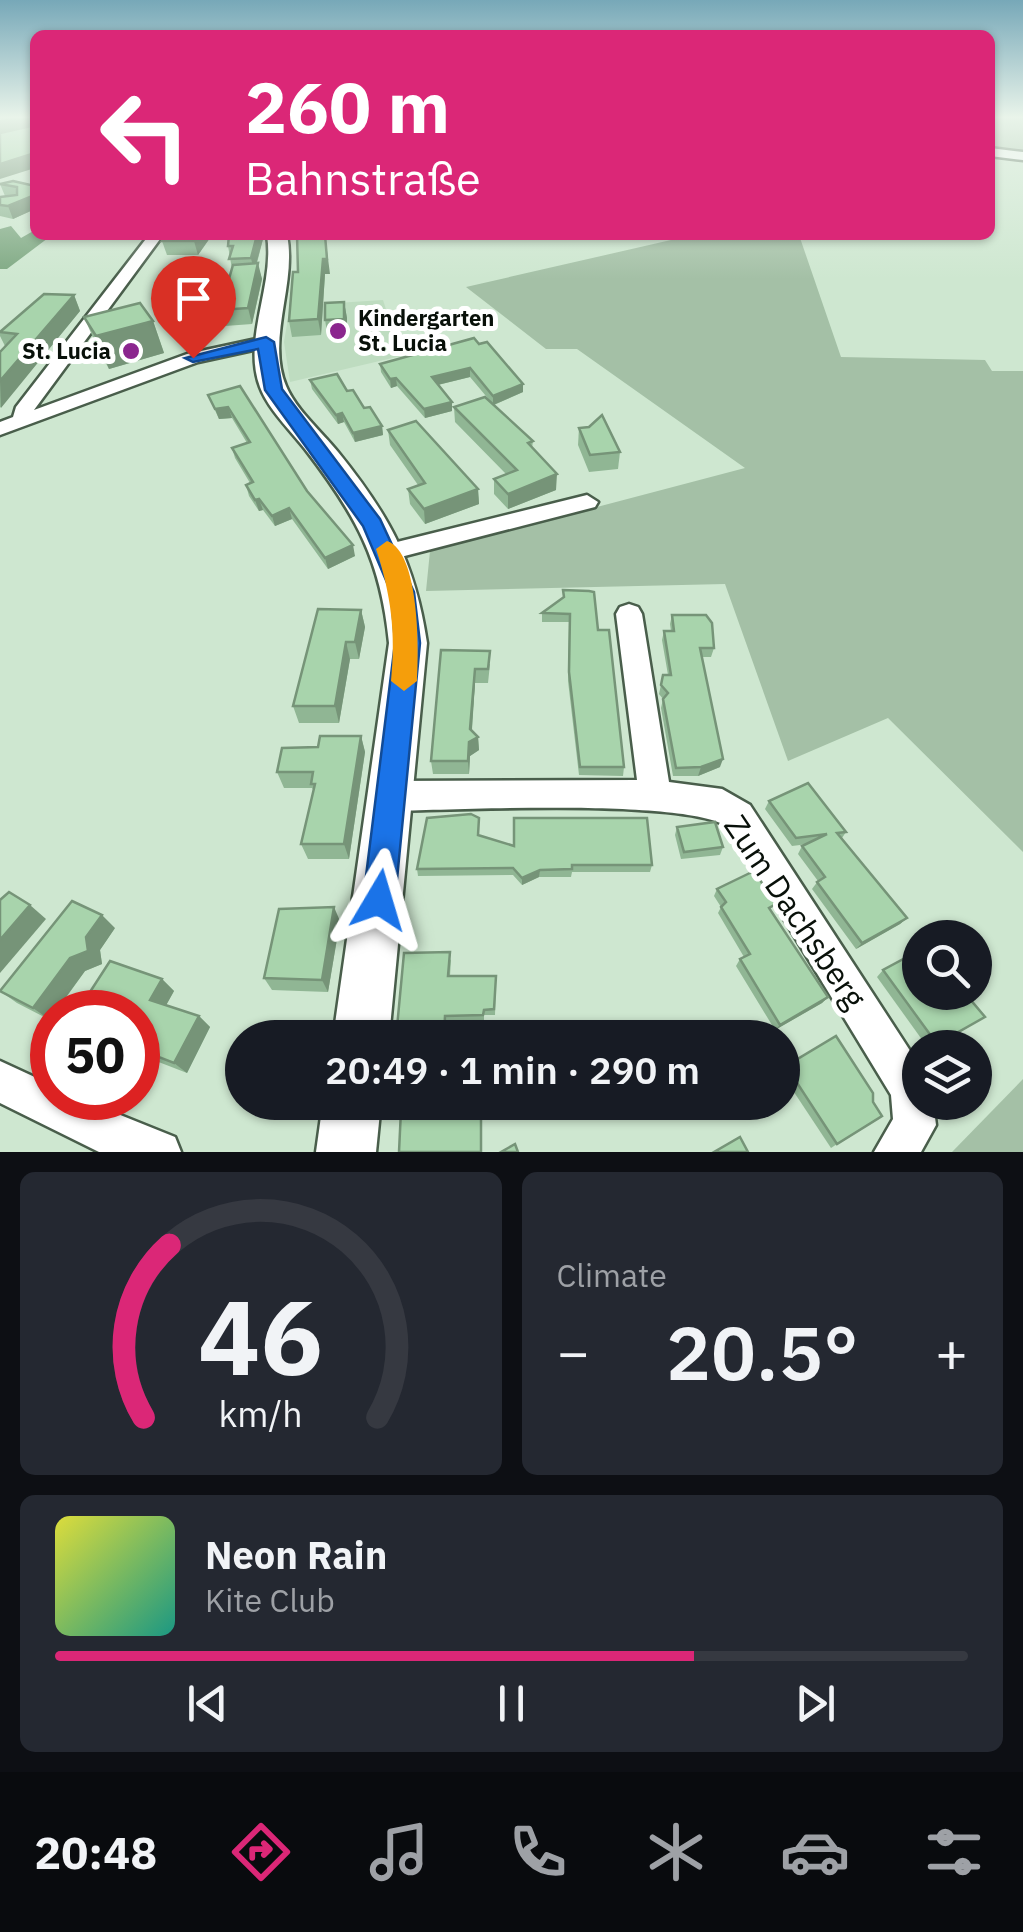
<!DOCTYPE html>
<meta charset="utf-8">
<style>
:root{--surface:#171b24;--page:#242831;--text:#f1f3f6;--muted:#9ea1a6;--line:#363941;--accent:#db2777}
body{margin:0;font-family:"IBM Plex Sans",sans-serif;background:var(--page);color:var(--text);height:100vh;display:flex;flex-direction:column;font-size:38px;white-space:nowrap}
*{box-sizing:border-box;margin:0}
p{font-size:32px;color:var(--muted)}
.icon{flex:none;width:55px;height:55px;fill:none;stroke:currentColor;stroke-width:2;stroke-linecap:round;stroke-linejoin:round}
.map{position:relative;height:1152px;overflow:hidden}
.details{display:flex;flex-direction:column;gap:20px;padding:20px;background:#0d0f14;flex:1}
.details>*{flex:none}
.guide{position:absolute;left:30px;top:30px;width:965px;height:210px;border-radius:15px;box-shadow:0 2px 8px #0004;background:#db2777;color:#fff;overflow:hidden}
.controls{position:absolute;left:902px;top:920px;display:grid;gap:20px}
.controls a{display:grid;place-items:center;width:90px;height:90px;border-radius:50%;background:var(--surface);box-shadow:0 2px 8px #0004;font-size:50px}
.speed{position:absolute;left:30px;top:990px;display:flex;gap:20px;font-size:50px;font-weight:700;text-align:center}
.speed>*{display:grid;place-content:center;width:130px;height:130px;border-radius:50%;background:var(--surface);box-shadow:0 2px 8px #0004;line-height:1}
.speed .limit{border:15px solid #d22;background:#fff;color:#111}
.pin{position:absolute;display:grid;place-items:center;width:85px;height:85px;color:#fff;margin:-102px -42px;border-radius:50% 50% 50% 0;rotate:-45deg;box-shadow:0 0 10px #0007}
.pin .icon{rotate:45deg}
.me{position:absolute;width:110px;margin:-55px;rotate:7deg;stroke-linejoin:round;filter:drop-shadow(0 0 8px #0008)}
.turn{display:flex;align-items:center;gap:35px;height:210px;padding:0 50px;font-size:45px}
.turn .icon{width:130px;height:130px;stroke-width:2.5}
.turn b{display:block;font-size:70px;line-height:85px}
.big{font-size:75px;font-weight:600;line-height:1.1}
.details .card{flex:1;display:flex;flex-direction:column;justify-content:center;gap:15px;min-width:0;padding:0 35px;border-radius:15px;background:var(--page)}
.details .dial{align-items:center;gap:0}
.dial svg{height:260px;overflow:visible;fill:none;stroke:var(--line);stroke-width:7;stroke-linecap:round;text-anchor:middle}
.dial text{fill:var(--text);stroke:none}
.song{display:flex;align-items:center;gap:30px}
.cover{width:120px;height:120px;border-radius:15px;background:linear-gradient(135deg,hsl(60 70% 55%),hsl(170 70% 35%))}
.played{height:10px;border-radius:5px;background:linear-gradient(90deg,var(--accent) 70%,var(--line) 70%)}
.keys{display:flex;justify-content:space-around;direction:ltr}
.heat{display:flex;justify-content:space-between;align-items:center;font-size:55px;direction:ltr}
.details .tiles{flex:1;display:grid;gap:20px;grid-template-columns:1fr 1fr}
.card:last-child{grid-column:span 2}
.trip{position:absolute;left:225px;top:1020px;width:575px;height:100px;border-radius:50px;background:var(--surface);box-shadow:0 2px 8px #0004;font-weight:600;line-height:100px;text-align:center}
.tabs{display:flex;height:160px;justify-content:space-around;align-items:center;background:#090b0e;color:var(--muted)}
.tabs .icon{width:70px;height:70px}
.tabs .selected{color:var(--accent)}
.tabs b{font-size:45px;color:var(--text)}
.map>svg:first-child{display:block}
.built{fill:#bedcc0}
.green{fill:#a4c0a6}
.forest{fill:#7ea882}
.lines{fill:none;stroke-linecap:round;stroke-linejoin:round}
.street-casing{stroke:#495e4b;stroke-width:5}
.secondary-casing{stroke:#495e4b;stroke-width:5}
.street{fill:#fff;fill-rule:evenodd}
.secondary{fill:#fff;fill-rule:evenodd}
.wall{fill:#90b694}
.shaded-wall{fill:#769478}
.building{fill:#a8d4ac;stroke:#769478;stroke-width:2.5}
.route{fill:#1a73e8;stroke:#114b97;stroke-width:2.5}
.slow{fill:#f59e0b}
.poi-dot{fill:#8b268e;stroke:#fff;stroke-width:4}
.labels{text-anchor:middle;stroke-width:10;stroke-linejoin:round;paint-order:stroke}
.far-poi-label{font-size:22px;font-weight:bold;fill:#081009;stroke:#fff;text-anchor:start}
.near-street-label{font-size:32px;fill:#081009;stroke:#fff}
</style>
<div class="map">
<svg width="1023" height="1152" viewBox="0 0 1023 1152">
<rect width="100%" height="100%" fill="#cee7d0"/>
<polygon class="built" points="383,300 401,356 290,382 284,342 290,306"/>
<g class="green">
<polygon points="990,118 1023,118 1023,152 990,150"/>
<polygon points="799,235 841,357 985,360 992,371 1023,371 1023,852 888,718 788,761 725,584 426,591 430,551 745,468 577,349 546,349 466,287 684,237"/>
<polygon points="1023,1079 1023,1152 952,1152"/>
</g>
<polygon class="forest" points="11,226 21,238 35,230 35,235 52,235 7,269 0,269 0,229"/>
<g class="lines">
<g class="street-casing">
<g id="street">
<polygon points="990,148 1023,152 1023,160 990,156"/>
<polygon points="149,235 163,235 34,410 187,354 266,337 272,338 272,346 198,362 0,435 0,422 13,417 16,407"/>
<polygon points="587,495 598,502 595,507 389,560 377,552 389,544"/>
<path d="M 629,604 L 638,607 L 642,614 L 669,782 L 722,789 L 750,805 L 920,1066 L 920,1102 L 933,1102 L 936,1125 L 921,1152 L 874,1152 L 893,1119 L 891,1095 L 728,827 C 687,798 454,810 392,811 L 381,806 L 376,796 L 381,786 L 392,781 L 637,780 L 616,614 L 620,607 Z"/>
<polygon points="0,1061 52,1085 52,1098 78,1098 175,1137 181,1152 99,1152 0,1103"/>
</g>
</g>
<g class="secondary-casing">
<g id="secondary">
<path d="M 267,235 L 287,235 C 297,284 266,339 286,386 C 296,410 322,432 338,452 C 389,515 415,562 427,643 L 389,1038 L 333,1038 L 389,643 C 381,560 356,515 305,449 C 291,431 268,409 260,387 C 242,339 275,285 267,235 Z"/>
<polygon points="323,1102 381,1102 376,1152 316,1152"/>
</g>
</g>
<use href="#street" class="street"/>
<use href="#secondary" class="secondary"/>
</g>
<g class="wall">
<polygon points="0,184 35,186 35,209 13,219 0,216 0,197 5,196"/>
<polygon points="166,235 212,235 198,255 167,255 162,241"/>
<polygon points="229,235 263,235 263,239 257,263 262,279 252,324 225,326 220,310 232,269 228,246"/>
<polygon points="293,272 330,274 325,274 321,335 292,337 289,321"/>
<polygon points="74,295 80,311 0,408 0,352 5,346 0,336 0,332"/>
<polygon points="344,302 347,318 347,335 328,337 325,320"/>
<polygon points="84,317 153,321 164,353 109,369 98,349"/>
<polygon points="474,338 523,392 494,405 533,441 532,448 556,490 508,509 494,494 494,479 506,474 455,422 454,407 491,402 470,377 438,385 452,411 425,418 397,386 391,388 381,372 380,364"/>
<polygon points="310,380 347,391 382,426 383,435 355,442 344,422 338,424 312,389"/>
<polygon points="240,386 307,491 355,556 328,569 292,519 275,526 263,510 259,511 249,496 246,485 250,483 235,458 232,448 247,443 232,418 219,419 208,395"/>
<polygon points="579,428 620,452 618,469 589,472 578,445"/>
<polygon points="388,430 478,489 479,504 425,524 410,504 408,489 418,485 390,445"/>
<polygon points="563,590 598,630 624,767 623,776 579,775 568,681 569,622 542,622 542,613 563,598"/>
<polygon points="361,610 365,627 359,659 350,659 339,723 299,723 293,706"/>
<polygon points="672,615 714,648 711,657 702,657 720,767 698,776 673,776 661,708 663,699 659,694 663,675 668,675 662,640 664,631 671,631 670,624"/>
<polygon points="441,650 490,664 488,683 475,683 472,730 478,737 479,750 470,756 469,774 433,774 431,761"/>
<polygon points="361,736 365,752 349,859 308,859 301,844 314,791 312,788 284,788 277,772 318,747"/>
<polygon points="769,801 846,832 842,838 907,918 900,924 856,949 812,889 818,881 798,854 802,846 808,844 792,846 765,809"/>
<polygon points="677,827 723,847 720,855 681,859 675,835"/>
<polygon points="479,836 514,846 652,865 650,872 572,872 571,877 539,877 522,885 513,875 418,876 417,869"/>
<polygon points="717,889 771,911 828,997 822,1003 775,1030 736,966 740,959 744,957 718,913 721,907 714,896"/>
<polygon points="340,921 328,992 272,990 264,978"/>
<polygon points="115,928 100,950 102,964 85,971 50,1020 17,1003 0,991"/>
<polygon points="451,959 450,976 496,982 495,1015 484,1015 484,1020 447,1021 396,1038"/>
<polygon points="883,970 985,1017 933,1048 928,1048 877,977"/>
<polygon points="162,979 174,991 166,1005 199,1016 210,1027 187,1073 138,1054 138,1012"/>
<polygon points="786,1066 837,1144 831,1148 782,1074 782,1069"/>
</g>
<g class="shaded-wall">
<polygon points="12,118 34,118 35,126 0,134 0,120"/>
<polygon points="35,153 35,168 0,179 0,164"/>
<polygon points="35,195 35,209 13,219 8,206"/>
<polygon points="198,235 212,235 198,255 194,241"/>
<polygon points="257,235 263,235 263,239 254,272 251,258"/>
<polygon points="325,235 330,274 325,274 321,335 318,319"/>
<polygon points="258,263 262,279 252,324 248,308"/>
<polygon points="74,295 80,311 1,408 0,381"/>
<polygon points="344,302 347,318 347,335 344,319"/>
<polygon points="153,321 164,353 109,369 96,336"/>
<polygon points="470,368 470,377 433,386 432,377"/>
<polygon points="396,378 397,386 391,388 390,379"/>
<polygon points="523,384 523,392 493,405 493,396"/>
<polygon points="452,402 452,411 425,418 424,409"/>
<polygon points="228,407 232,418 219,419 215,409"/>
<polygon points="342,413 344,422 338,424 336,415"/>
<polygon points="382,426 383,435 355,442 353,433"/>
<polygon points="557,474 556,490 508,509 508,494"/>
<polygon points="478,489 479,504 425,524 424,509"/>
<polygon points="259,499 263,510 259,511 255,500"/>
<polygon points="289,508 292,519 275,526 272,516"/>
<polygon points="353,545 355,556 328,569 325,558"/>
<polygon points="361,610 365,627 359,659 355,642"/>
<polygon points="346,642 350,659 339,723 335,706"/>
<polygon points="475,669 475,683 471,741 478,737 479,750 470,756 469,774 468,761"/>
<polygon points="361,736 365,752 349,859 344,844"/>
<polygon points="723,759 720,767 698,776 701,767"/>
<polygon points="540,870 539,877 522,885 522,878"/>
<polygon points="30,905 46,919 0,973 0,940"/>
<polygon points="334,907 340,921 328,992 322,980"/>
<polygon points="102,915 115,928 100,950 102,964 85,971 55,1012 52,1012 50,1020 33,1008"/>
<polygon points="907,918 900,924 856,949 862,943"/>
<polygon points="162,979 174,991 163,1011 150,1000"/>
<polygon points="828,997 822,1003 775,1030 780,1025"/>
<polygon points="199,1016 210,1027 187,1073 174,1063"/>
</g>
<g class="building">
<polygon points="32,118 35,118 35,153 0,164 0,133 31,126"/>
<polygon points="13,181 35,186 35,195 8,206 0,205 0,197 17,195 17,187 0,184"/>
<polygon points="166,235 198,235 194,241 162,241"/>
<polygon points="229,235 257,235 251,258 229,259 233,246 228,246"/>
<polygon points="297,235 325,235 327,259 323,259 318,319 289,321 293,272 298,272"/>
<polygon points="258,263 248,308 220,310 233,265"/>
<polygon points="44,294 74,295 0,381 0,352 17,334 0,332"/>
<polygon points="344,302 344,319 325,320 325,303"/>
<polygon points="140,303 153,321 96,336 84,317"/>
<polygon points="474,338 479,344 487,342 523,384 493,396 470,368 432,377 452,402 424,409 396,378 390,379 380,364"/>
<polygon points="337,374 347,391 353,390 364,408 370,407 382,426 353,433 342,413 336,415 310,380"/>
<polygon points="240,386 307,491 353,545 325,558 289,508 272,516 259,499 255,500 246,485 253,482 232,448 250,442 228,407 215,409 208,395"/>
<polygon points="485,397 533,441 528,443 557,474 508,494 494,479 517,470 454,407"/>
<polygon points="602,415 620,452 590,455 579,428 589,427"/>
<polygon points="416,421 478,489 424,509 408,489 425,483 388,430"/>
<polygon points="563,590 589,591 594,592 598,630 609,630 624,767 580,767 569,672 570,614 542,613 564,597"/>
<polygon points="318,609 361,610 355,642 346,642 335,706 293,706"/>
<polygon points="672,615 706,615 712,623 714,648 700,648 723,759 701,767 676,768 663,699 668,693 661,685 663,675 671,675 664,631 674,631"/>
<polygon points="441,650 490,651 488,669 475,669 470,729 478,737 469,742 468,761 431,761"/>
<polygon points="320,736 361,736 344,844 301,844 315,784 311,784 313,772 277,772 282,748 318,747"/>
<polygon points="808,783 846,832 837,833 907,918 862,943 817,882 825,877 802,846 827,834 796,838 769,801"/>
<polygon points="471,814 479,818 478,835 514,846 514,818 647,818 652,865 572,865 572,869 540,870 522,878 513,868 417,869 427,818"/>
<polygon points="715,822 723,847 684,852 677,827"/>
<polygon points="754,871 776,904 769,908 828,997 780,1025 740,959 750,954 721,907 726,902 717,889"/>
<polygon points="9,892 30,905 0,940 0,900"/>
<polygon points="72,901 102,915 86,937 88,951 70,958 33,1008 0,991"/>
<polygon points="334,907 322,980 264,978 279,909"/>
<polygon points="920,950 920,992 964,992 985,1017 937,1044 883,970"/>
<polygon points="450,952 448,976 496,976 494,1009 484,1010 483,1015 445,1016 444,1038 396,1038 404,953"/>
<polygon points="110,961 162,979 150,1000 199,1016 174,1063 138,1049 138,1012 77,1012"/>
<polygon points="836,1036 873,1093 873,1102 882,1116 837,1144 786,1066"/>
<polygon points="481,1103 481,1152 399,1152 401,1110"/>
<polygon points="740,1137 748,1152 714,1152"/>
<polygon points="515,1144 518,1152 501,1152"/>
</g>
<linearGradient id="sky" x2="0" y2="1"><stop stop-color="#77a8b8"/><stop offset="0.42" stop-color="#e9f4ea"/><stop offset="1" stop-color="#e9f4ea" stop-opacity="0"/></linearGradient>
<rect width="1023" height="279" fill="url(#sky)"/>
<polygon class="route" points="266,337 274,342 282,389 380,519 414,592 420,643 395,900 390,911 379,915 367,911 363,900 395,643 391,592 363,526 265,390 258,349 193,362 185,358"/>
<path class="slow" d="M 387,541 C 420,552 419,652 417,681 L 404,691 L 391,681 C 396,633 391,594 376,549 Z"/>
<g class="poi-dot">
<circle cx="338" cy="331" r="10"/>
<circle cx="131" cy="351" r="10"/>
</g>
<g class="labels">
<g class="far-poi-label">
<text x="358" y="326">Kindergarten<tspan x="358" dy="25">St. Lucia</tspan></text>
<text x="111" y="359" text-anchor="end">St. Lucia</text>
</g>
<g class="near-street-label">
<text transform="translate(795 912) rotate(56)" y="11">Zum Dachsberg</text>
</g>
</g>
</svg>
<div class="controls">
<a><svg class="icon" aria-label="search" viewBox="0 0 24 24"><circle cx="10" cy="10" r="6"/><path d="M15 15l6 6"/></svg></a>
<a><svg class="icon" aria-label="layers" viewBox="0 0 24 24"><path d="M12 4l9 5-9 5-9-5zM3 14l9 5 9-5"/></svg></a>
</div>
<div class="speed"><div class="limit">50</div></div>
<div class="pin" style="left:193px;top:358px;background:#d93025"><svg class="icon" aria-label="arrive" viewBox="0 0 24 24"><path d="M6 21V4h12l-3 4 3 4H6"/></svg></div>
<svg class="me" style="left:379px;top:900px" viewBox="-20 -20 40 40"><path d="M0-17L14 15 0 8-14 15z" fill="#1a73e8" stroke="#fff" stroke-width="4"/></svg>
<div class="trip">20:49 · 1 min · 290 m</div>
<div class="guide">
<div class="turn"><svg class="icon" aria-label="left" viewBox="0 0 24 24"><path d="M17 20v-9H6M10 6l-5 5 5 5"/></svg><div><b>260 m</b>Bahnstraße</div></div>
</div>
</div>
<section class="details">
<div class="tiles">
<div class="card dial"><svg viewBox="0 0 100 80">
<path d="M14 69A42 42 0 1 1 86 69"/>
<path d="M14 69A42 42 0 0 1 22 16" stroke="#db2777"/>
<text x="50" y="56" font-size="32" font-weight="700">46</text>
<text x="50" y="72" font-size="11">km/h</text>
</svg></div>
<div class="card"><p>Climate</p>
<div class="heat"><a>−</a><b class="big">20.5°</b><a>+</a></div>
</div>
<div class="card">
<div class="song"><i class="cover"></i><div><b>Neon Rain</b><p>Kite Club</p></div></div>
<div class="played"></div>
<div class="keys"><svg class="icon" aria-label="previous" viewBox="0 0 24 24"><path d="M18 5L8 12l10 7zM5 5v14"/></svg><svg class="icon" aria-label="pause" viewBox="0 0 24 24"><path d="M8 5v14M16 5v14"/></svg><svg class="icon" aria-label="next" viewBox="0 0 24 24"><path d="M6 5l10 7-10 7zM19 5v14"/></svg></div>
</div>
</div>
</section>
<nav class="tabs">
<b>20:48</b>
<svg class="icon selected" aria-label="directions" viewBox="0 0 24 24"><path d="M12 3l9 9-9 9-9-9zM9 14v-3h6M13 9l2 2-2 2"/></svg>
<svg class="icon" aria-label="music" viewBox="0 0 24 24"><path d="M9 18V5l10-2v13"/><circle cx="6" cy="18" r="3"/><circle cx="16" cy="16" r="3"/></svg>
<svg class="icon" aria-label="phone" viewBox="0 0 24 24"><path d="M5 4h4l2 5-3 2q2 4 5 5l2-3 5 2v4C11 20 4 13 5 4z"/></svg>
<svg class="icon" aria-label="climate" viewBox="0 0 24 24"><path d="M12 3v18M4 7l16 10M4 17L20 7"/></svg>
<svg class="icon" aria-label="car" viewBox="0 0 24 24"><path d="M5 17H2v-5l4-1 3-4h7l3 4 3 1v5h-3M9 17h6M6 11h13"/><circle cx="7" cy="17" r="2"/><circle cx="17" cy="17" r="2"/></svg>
<svg class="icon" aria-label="filters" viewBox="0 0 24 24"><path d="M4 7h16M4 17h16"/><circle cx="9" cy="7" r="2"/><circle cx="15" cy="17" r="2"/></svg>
</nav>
